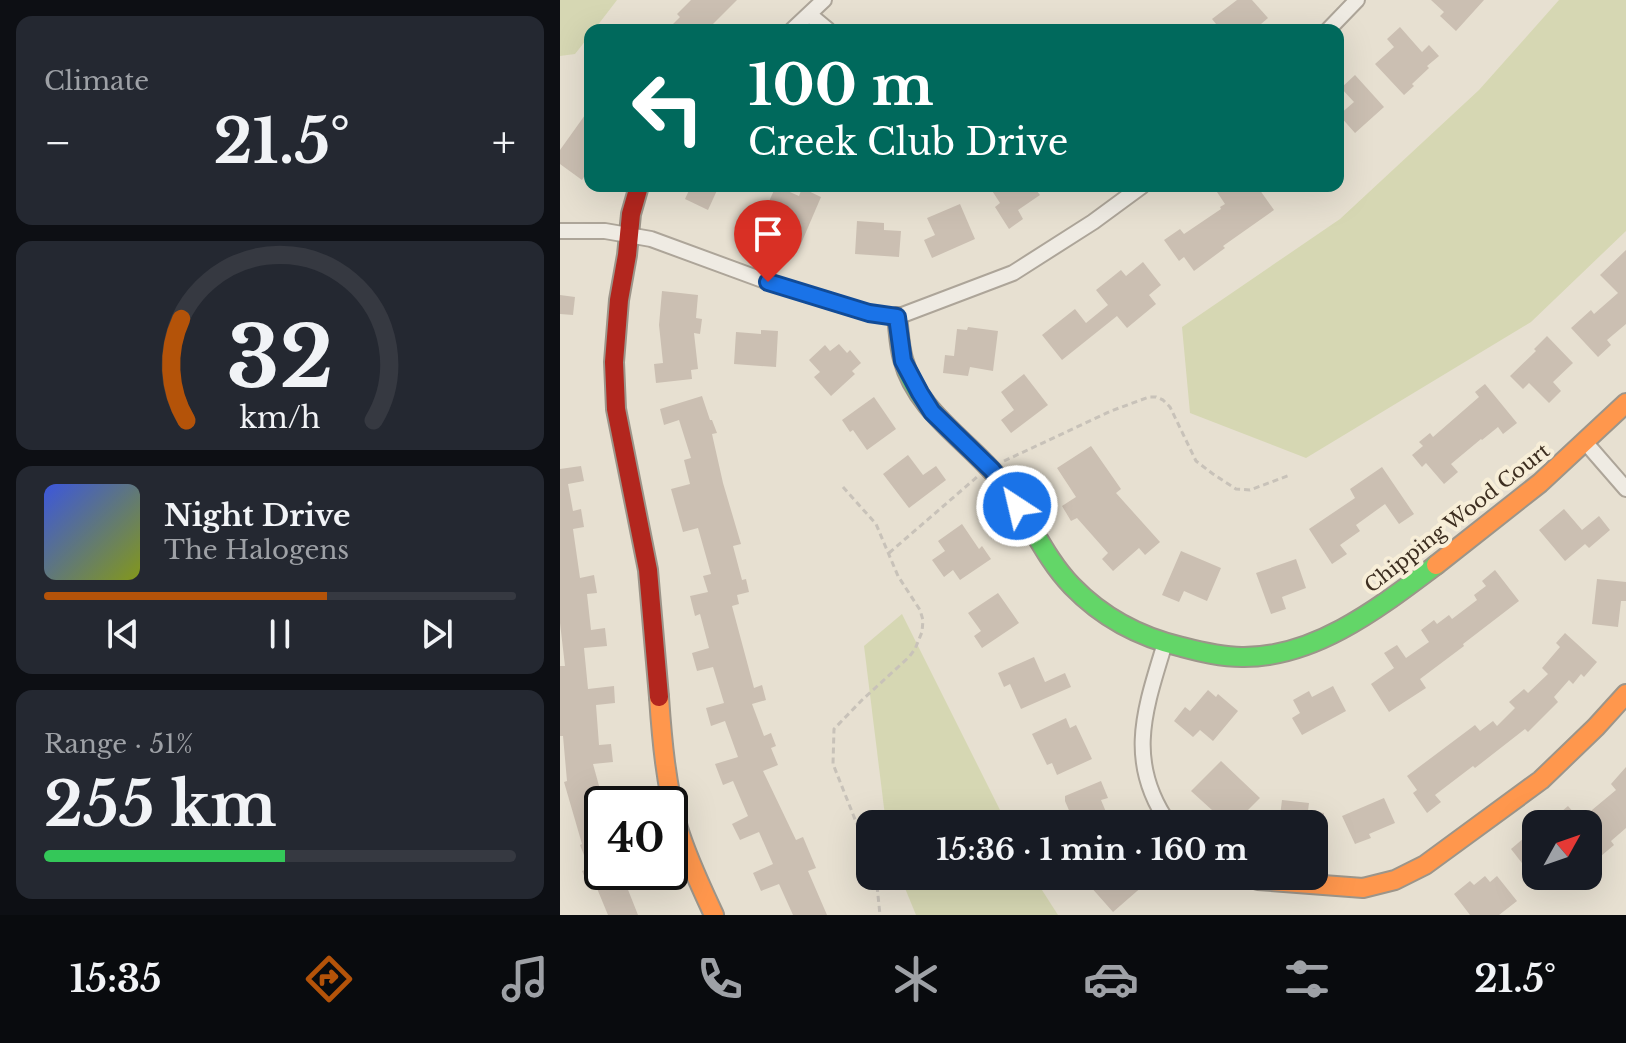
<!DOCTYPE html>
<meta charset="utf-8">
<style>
:root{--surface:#171b24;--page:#242831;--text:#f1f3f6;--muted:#9ea1a6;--line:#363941;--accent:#b45309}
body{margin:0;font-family:"Libre Baskerville",serif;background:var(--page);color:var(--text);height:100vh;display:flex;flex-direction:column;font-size:30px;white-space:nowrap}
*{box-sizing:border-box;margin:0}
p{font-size:26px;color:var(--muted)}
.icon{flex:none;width:44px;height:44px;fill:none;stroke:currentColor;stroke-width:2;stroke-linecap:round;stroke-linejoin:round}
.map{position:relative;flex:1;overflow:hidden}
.sheet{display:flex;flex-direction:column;gap:16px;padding:16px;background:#0d0f14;width:560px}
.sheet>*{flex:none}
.guide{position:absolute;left:24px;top:24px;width:760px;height:168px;border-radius:16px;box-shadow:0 8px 32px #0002;background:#00695c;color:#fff;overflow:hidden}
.needle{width:52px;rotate:50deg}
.buttons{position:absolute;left:962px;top:810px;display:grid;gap:16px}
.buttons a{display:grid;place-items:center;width:80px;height:80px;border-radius:16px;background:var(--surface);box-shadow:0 8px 32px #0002;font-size:40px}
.speed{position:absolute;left:24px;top:786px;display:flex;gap:16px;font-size:40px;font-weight:700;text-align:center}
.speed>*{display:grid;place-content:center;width:104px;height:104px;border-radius:50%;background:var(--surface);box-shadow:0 8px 32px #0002;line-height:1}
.speed .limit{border:4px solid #111;border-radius:12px;background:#fff;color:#111}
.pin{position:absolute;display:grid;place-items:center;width:68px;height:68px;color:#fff;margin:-82px -34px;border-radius:50% 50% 50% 0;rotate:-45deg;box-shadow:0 0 8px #0007}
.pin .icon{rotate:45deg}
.me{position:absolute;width:88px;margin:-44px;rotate:325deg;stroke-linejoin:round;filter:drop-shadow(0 0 6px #0008)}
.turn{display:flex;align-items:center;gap:28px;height:168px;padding:0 32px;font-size:36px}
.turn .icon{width:104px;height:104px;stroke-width:2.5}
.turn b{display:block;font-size:56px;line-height:68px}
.big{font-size:60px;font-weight:800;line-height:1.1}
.sheet .tile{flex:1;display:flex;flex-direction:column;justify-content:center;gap:12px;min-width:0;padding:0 28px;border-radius:16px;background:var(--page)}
.sheet .dial{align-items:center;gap:0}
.dial svg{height:208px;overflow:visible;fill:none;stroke:var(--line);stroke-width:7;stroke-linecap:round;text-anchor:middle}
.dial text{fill:var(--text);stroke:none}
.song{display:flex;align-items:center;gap:24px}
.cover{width:96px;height:96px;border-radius:12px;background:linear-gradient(135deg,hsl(230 70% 55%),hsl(70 70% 35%))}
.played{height:8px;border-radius:4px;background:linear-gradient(90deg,var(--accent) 60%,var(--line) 60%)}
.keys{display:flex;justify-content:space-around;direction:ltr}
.heat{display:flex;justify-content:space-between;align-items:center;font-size:44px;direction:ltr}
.charge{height:12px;border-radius:6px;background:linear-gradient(90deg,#34c759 51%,var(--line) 0)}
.trip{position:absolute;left:296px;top:810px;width:472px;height:80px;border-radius:16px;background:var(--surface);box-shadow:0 8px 32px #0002;font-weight:800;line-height:80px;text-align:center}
.tabs{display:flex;height:128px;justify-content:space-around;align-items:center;background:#090b0e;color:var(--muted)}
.tabs .icon{width:56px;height:56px}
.tabs .on{color:var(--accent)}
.tabs b{font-size:36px;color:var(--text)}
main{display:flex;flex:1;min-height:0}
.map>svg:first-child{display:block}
.green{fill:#d6d7b3}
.building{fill:#cbbfb2}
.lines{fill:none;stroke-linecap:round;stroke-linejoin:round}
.street-casing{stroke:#ada599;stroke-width:18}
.fast-casing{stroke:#9c958a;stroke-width:22}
.slow-casing{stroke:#9c958a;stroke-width:22}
.jam-casing{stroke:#9c958a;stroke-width:22}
.path{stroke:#c8c2b9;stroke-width:3;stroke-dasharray:6 4;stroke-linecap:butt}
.street{stroke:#efebe3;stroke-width:14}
.fast{stroke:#63d668;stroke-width:18}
.slow{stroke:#ff974d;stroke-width:18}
.jam{stroke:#b3261e;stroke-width:18}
.route-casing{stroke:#114b97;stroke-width:20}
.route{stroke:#1a73e8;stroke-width:14}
.labels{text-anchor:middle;stroke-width:8;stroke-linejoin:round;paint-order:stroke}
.street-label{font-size:20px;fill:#3d2e20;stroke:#f7eed8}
</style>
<main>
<section class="sheet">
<div class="tile"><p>Climate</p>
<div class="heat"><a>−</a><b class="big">21.5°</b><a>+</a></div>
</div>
<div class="tile dial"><svg viewBox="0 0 100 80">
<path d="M14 69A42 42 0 1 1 86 69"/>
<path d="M14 69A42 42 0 0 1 12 30" stroke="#b45309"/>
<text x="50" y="56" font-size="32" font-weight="700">32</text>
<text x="50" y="72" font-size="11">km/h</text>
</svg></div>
<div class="tile">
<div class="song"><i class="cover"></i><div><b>Night Drive</b><p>The Halogens</p></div></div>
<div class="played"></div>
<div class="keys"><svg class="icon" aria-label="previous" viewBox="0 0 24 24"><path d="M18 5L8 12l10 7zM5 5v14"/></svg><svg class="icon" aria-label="pause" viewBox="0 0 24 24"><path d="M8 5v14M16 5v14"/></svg><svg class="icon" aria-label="next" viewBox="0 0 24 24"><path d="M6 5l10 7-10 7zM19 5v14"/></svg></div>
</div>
<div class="tile"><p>Range · 51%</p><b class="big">255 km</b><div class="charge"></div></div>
</section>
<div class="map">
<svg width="1066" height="915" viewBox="0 0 1066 915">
<rect width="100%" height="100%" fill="#e7e0d1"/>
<g class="green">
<polygon points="0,0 57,0 34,30 30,30 30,35 15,54 0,56"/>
<polygon points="999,0 1066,0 1066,231 971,322 746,458 630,413 622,327 780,219 919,90"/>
<polygon points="342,614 447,824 326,824 304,646"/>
<polygon points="340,876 473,876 498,915 356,915"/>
</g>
<g class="building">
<polygon points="131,0 177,0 147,30 107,30 120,17 117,14"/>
<polygon points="677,0 692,0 708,18 694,30 661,30 652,19"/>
<polygon points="871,0 924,0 896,31 880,16 884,12"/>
<polygon points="840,27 862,52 869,45 879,56 867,66 869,68 852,84 854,86 844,95 815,64 834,47 827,39"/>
<polygon points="795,75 824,107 795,133 779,115 794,102 781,88"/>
<polygon points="30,108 30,155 25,161 30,165 30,168 22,180 0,164 0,150"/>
<polygon points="131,186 159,186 148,210 125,199"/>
<polygon points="216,186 239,196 242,188 261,197 240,246 226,240 229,233 200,221"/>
<polygon points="429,186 473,186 480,195 458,210 463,219 449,229 435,207 440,203"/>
<polygon points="653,186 697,186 714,210 663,246 665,248 634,271 624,257 619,261 604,240 620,229 624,234 661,209 660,207 665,204"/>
<polygon points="400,204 415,239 372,258 364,240 375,235 367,218"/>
<polygon points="297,221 324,223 324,230 341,231 339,257 295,254"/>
<polygon points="1066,250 1066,324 1047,340 1051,345 1038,357 1011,328 1031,310 1034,314 1058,293 1040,275"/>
<polygon points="583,262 601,285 589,295 596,304 567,328 557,316 502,360 482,335 515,309 526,323 548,305 536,290 561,270 566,276"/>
<polygon points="102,291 138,295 136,318 142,319 140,334 134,333 138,369 131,370 132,379 96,383 94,364 103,363 99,325"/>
<polygon points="0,295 15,297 13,315 0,314"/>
<polygon points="408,327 438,331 433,371 410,367 408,376 383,373 385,355 394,356 397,329 407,330"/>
<polygon points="201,330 218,331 216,367 174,364 176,332 201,334"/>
<polygon points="987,336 1013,363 993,382 1001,391 989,403 969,383 963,389 950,376 976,351 974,349"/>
<polygon points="279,344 287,353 290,350 301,363 292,371 295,374 271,396 254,377 260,372 249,360 265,345 270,351"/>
<polygon points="464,374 488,405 451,433 441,420 454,410 441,392"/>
<polygon points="925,384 957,423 943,434 938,427 922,440 921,439 891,464 898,472 884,484 866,463 862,467 852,455 863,446 859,442 870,433 873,437 919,397 915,392"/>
<polygon points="142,396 150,420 152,420 157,433 152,434 163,483 181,544 173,546 182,580 186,579 189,592 177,595 179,604 172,606 194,688 202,685 206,700 192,704 204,736 211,733 216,746 211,748 218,765 203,771 236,840 243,837 256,868 248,871 267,915 233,915 219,884 201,891 193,873 213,864 199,832 180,840 172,824 188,816 173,781 163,785 155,764 178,757 165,721 151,726 146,708 164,703 153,667 137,671 132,653 149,648 140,614 135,616 130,596 148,592 143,576 151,574 138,528 123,532 111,489 130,484 124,460 131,458 119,420 104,425 100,409"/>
<polygon points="314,397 336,429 307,450 293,430 290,432 282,420"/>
<polygon points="531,446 561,489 556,493 600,542 585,555 579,548 553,571 542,559 548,553 517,518 511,521 502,506 516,497 497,468"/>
<polygon points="348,455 363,475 376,466 386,480 349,508 323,474"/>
<polygon points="21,466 24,481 8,484 13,511 21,509 24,527 13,529 20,578 34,575 37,593 27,594 31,630 45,628 47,646 24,648 28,689 54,686 55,703 36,705 39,745 51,744 53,762 33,764 44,804 42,804 42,872 61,872 78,915 48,915 36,886 29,888 22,871 29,868 20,845 22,844 4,782 7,781 3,736 0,736 0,666 5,666 0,623 0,469"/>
<polygon points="822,467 854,514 839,524 825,504 796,525 800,531 780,545 787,554 772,564 749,529 795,498 790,489"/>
<polygon points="1004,509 1022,530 1039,516 1050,530 1029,548 1025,544 1005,561 979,530"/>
<polygon points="402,524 419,549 422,546 431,559 400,580 393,570 384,577 372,560 385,551 378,541"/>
<polygon points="621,551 661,568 647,601 624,591 619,602 602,595"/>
<polygon points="736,559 746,588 722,597 726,609 711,614 696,573"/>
<polygon points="935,570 959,601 903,644 904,646 860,679 866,688 829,712 811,684 834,668 824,653 837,645 846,658 869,642 861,630 874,620 877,624 889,615 892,619 917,600 914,595 926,586 922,581"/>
<polygon points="1037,579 1066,582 1066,601 1061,601 1058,627 1032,624"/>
<polygon points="438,593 459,623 422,648 414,636 421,631 408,613"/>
<polygon points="1005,633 1037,662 1024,677 1021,674 1013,684 1009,680 994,697 998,702 968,732 965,729 915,768 913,766 875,795 881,802 867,813 853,793 857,790 847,776 915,725 920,731 933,721 937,726 955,708 949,702 964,689 968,693 988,674 982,668 1000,647 996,643"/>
<polygon points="474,657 485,682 505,673 511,687 461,709 450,684 444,687 438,673"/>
<polygon points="773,686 786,711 742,735 732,718 740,713 733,700 749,691 752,697"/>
<polygon points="648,690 656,697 658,694 678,711 653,741 640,730 633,737 614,721 625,707 630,711"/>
<polygon points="506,718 510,728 516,725 532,759 497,775 492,763 487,765 472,734"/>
<polygon points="661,761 700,798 674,824 666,816 663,820 631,791"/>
<polygon points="1066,767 1066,828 1051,841 1054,845 1028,867 1028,824 1000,824 994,818 1008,806 1020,820 1056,790 1051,784"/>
<polygon points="541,781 548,798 541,800 551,824 522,824 520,819 514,822 505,801 505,796"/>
<polygon points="824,798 835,823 809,834 811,838 795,844 782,816"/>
<polygon points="722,800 749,803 748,811 764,813 763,824 719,824"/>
<polygon points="964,838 976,854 976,881 951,849"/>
<polygon points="531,876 577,876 584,885 553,912 530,886 535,882"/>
<polygon points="925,876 930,882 937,876 957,901 939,915 910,915 894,894 910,881 914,885"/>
</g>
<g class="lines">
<g class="street-casing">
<g id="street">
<polyline points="250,15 268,30"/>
<polyline points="232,30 264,0"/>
<polyline points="768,30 797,0"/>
<polyline points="0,231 45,231 91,239 208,282 278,304 309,313 337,317 453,273 533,222 582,186"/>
<polyline points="1026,443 1066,489"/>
<path d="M 605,643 C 585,709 565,761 609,824"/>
</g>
</g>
<g class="fast-casing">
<path id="fast" d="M 337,317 C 339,331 339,345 343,359 C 357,412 408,440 441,481 C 468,514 482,555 512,586 C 543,618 579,637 622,647 C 641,652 661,657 682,657 C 755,658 820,607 876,565"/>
</g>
<g class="slow-casing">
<g id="slow">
<polyline points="876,565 980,483 1066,403"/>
<path d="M 99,697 C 102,741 106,785 118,828 C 127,858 141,887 154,915"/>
<polyline points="684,876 698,880 803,888 835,880 865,865 981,780 1036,727 1066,694"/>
</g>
</g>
<g class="jam-casing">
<polyline id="jam" points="79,186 71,214 67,255 59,300 54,362 56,409 88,570 99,697"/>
</g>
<g class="path">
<polyline points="444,461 551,411 589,397 596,397 603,400 610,407 636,461 653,474 676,489 690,490 730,475"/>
<polyline points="283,487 316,524 338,576 360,610 363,620 362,632 355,649 349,657 302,700 274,729 273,764 310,857"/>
<polyline points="329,553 417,477"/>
<polyline points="316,876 320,915"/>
</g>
<use href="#street" class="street"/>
<use href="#fast" class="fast"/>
<use href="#slow" class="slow"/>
<use href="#jam" class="jam"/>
</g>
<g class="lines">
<g class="route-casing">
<polyline id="route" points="208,282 309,313 337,317 343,361 360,393 372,412 432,470 446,488 457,506"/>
</g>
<use href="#route" class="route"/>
</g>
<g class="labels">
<g class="street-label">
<text transform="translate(897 518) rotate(-38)" y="7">Chipping Wood Court</text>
</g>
</g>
</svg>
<div class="buttons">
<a><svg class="needle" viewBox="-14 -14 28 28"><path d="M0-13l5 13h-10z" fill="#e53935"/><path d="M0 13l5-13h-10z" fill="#9ea1a6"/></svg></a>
</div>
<div class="speed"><div class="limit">40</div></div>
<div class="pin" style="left:208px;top:282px;background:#d93025"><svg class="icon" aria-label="arrive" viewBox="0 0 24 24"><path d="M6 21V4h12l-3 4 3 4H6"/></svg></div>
<svg class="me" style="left:457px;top:506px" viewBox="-20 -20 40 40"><circle r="17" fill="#1a73e8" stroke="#fff" stroke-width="3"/><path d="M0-11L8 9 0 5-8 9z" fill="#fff"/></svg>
<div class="trip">15:36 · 1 min · 160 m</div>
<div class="guide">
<div class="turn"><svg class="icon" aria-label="left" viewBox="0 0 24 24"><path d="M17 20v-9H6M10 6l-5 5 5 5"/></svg><div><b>100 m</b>Creek Club Drive</div></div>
</div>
</div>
</main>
<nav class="tabs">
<b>15:35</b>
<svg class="icon on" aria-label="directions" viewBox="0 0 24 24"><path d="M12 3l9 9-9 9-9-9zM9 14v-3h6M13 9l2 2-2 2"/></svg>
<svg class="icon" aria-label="music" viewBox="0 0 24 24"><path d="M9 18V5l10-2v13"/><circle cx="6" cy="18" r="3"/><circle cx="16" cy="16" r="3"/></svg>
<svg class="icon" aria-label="phone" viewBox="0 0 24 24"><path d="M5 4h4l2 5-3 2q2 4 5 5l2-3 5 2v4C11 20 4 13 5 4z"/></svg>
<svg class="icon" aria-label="climate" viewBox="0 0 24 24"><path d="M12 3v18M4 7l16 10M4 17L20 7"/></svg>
<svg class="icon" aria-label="car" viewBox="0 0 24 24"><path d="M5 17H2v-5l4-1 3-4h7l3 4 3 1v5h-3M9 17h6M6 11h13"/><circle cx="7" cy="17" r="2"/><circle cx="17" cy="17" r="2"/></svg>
<svg class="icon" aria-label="filters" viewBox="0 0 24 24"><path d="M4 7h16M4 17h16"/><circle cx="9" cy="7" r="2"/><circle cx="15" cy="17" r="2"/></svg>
<b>21.5°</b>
</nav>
